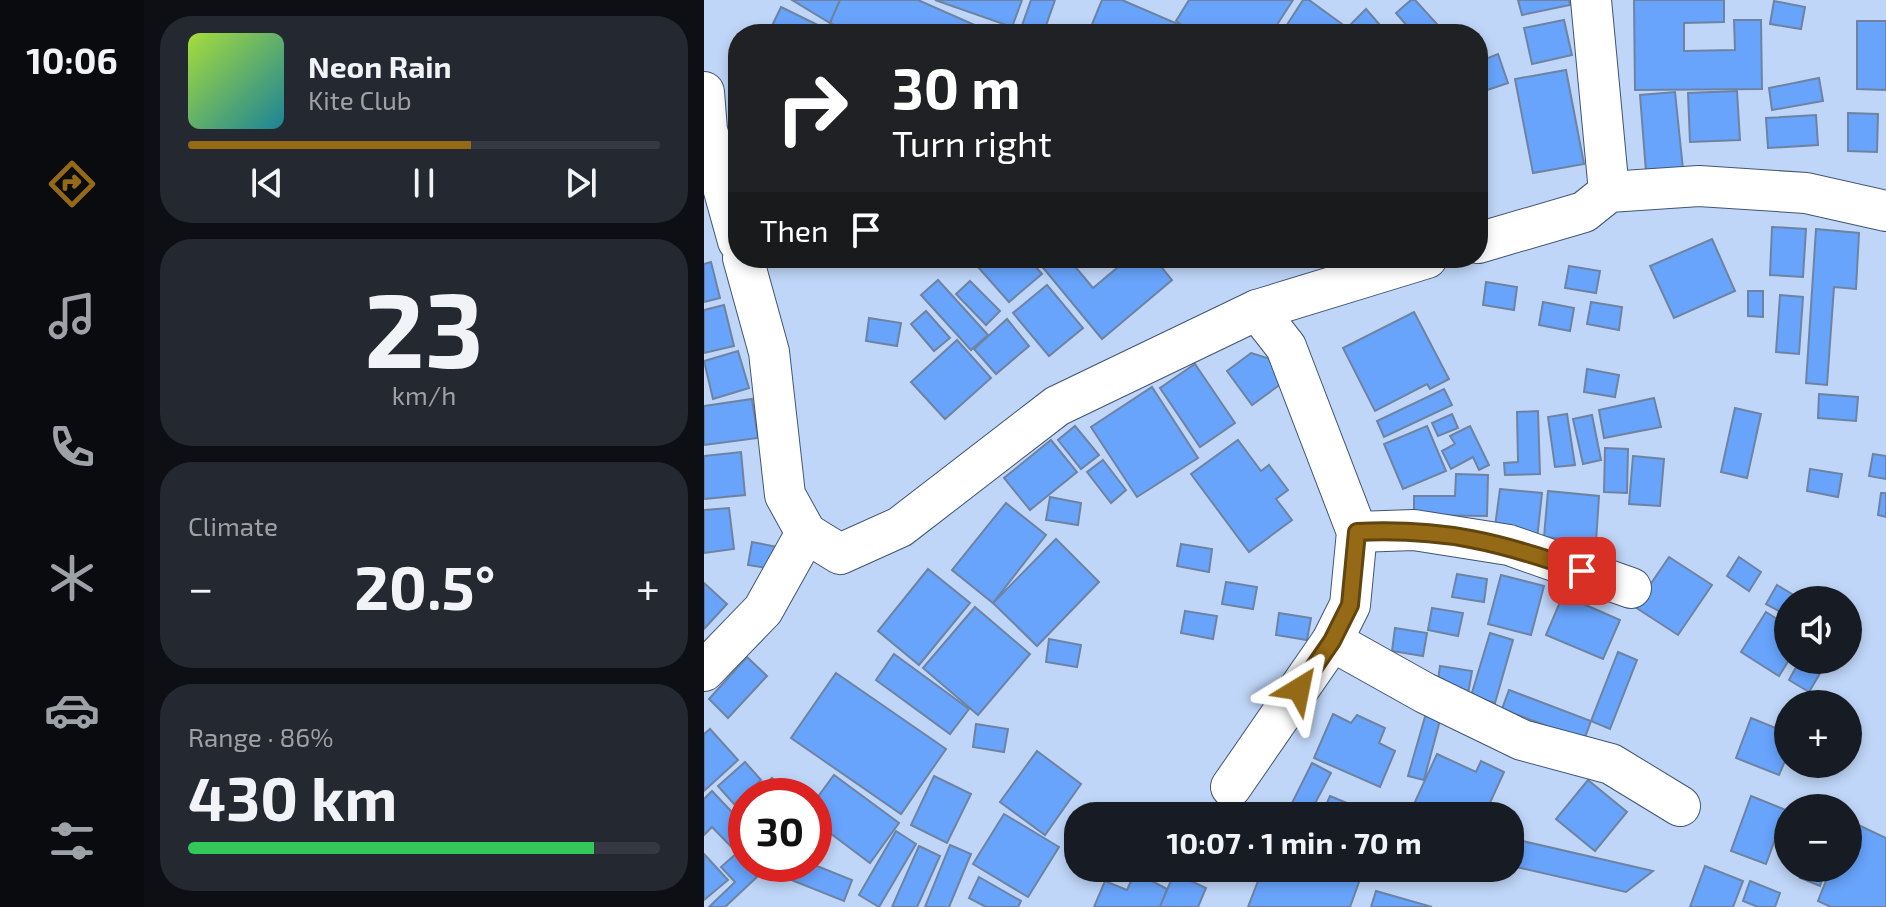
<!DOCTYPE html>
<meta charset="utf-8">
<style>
:root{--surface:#171b24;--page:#242831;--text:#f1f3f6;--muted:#9ea1a6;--line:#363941;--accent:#956a16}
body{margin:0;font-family:"Exo 2",sans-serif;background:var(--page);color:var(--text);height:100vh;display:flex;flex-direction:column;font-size:30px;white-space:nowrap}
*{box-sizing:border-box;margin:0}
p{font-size:26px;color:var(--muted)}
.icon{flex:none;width:44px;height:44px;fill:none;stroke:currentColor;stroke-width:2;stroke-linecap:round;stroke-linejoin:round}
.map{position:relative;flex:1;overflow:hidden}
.side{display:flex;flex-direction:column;gap:16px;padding:16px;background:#0d0f14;width:560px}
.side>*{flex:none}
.guide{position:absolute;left:24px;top:24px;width:760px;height:244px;border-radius:32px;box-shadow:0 4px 12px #0003;background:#202124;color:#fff;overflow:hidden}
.controls{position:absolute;left:1070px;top:586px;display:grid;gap:16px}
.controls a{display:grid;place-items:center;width:88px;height:88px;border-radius:50%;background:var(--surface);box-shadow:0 4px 12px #0003;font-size:40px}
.speed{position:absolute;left:24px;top:778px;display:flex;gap:16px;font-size:40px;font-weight:700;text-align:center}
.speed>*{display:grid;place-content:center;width:104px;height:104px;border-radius:50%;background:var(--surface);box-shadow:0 4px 12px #0003;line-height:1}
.speed .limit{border:12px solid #d22;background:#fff;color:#111}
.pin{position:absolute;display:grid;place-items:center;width:68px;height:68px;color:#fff;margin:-34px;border-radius:16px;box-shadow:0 4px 12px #0006}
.me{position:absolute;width:88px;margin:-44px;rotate:35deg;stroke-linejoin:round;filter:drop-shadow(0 0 6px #0008)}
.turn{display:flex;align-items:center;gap:28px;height:168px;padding:0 32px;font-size:36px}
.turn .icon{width:104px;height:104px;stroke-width:2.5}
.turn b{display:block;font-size:56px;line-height:68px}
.then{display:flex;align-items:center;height:76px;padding:0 32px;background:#0003;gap:16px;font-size:30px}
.big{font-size:60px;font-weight:700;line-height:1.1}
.side .widget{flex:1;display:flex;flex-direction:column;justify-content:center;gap:12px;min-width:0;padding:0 28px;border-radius:32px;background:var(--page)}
.side .dial{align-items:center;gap:0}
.dial b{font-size:104px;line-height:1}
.song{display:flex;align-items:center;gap:24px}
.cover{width:96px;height:96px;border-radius:12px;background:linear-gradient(135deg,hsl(80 70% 55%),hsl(190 70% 35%))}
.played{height:8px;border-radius:4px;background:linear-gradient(90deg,var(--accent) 60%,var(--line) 60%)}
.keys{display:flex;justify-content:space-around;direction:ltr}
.heat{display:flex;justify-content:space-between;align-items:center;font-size:44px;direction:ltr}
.charge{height:12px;border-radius:6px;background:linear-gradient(90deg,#34c759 86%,var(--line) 0)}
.trip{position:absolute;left:360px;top:802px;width:460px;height:80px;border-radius:32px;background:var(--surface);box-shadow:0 4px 12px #0003;font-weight:700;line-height:80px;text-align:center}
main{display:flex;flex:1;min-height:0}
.tabs{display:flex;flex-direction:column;width:144px;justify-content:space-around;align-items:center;background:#090b0e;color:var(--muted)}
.tabs .icon{width:56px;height:56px}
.tabs .current{color:var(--accent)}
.tabs b{font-size:36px;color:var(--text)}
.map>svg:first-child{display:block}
.building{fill:#68a4fc;stroke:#6e83a2;stroke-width:2}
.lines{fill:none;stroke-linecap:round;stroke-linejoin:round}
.minor-casing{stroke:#415572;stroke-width:42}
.minor{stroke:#fff;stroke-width:40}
.route-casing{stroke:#61450e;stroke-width:20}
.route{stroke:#956a16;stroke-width:14}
</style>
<main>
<nav class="tabs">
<b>10:06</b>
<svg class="icon current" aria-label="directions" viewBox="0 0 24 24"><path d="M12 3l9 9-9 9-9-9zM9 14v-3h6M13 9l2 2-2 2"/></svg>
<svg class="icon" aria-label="music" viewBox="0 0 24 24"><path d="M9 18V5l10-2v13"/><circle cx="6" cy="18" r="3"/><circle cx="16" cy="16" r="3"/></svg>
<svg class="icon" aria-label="phone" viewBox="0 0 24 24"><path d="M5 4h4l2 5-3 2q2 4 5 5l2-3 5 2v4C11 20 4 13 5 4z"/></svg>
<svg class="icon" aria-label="climate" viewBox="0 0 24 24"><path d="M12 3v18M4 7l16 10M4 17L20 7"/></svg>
<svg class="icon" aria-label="car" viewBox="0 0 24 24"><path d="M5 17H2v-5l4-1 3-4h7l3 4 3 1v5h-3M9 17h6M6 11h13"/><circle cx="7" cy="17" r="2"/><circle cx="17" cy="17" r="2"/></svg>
<svg class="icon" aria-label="filters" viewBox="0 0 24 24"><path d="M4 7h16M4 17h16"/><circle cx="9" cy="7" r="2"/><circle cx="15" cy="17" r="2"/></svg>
</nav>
<section class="side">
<div class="widget">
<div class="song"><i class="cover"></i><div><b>Neon Rain</b><p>Kite Club</p></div></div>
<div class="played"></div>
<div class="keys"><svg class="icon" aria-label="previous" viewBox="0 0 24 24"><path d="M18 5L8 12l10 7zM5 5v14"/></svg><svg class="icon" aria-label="pause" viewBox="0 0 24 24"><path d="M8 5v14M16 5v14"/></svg><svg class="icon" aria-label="next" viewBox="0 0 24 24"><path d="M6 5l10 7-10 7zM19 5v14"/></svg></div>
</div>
<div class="widget dial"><b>23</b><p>km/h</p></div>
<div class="widget"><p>Climate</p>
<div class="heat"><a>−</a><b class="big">20.5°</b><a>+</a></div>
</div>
<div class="widget"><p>Range · 86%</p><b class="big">430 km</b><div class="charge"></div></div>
</section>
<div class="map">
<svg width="1182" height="907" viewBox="0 0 1182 907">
<rect width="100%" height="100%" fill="#bfd6f8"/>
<g class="building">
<polygon points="88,0 136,0 126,23"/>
<polygon points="136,0 214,0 291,34 151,34 126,23"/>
<polygon points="231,0 318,0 308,27"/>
<polygon points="327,0 351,0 339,34 315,34"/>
<polygon points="398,0 418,0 483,28 480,34 384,34"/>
<polygon points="485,0 589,0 567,34 492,34 472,21"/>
<polygon points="599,0 605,0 642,27 637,34 577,34"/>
<polygon points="707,0 711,0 742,34 710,34 692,13"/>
<polygon points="814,0 865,0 866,5 818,15"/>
<polygon points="930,0 1020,0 1020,22 980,23 980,51 1031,50 1030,20 1057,20 1058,89 931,90"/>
<polygon points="1070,1 1101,7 1097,29 1066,24"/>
<polygon points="77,7 132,34 64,34"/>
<polygon points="662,9 675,24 685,34 644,34 641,30"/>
<polygon points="860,20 868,55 828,64 820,28"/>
<polygon points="1153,21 1182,21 1182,90 1153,89"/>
<polygon points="794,54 804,83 774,93 774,62"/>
<polygon points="862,70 880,164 829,173 811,79"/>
<polygon points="1115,78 1119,101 1068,110 1065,88"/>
<polygon points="1033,91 1036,140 986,142 984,93"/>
<polygon points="971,92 979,169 942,172 936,95"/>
<polygon points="1144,113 1174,114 1173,152 1144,151"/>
<polygon points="1112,115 1114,145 1064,148 1062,118"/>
<polygon points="1068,227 1102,229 1099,277 1066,275"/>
<polygon points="1112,229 1155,233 1152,289 1130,287 1123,385 1102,383"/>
<polygon points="1008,239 1031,291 970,318 946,266"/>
<polygon points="266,258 324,258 338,274 305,302"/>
<polygon points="331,258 364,258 389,288 420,262 417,258 450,258 468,280 398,339"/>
<polygon points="7,262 16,298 0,302 0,264"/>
<polygon points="865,266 896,271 892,293 861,288"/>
<polygon points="234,280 284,335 267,350 217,295"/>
<polygon points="266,281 296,311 282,325 252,294"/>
<polygon points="782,282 813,287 810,310 779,305"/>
<polygon points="343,285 379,328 345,356 309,313"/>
<polygon points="1044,291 1059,291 1059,317 1044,316"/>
<polygon points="1076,295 1099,297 1095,354 1072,352"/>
<polygon points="839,302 870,308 866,331 835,325"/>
<polygon points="887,302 918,307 915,330 883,324"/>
<polygon points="20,305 30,346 0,353 0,310"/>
<polygon points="222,311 246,338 230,351 207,324"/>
<polygon points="710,312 745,379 726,389 723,384 671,411 639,348"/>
<polygon points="165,318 197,323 193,346 162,341"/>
<polygon points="303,319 325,346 292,374 270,349"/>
<polygon points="253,340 287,378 241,419 207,382"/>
<polygon points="34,351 45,388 9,399 0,361"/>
<polygon points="547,353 573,361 585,378 548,405 523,371"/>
<polygon points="491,364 531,423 496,447 456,388"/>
<polygon points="883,369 915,375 911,397 880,392"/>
<polygon points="448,387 494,458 433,497 387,427"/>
<polygon points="740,389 748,405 680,437 673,421"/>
<polygon points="1115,394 1154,397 1152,421 1114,418"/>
<polygon points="950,398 957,427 900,438 895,410"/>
<polygon points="48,399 54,438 0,445 0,406"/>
<polygon points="1031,408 1057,414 1043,478 1017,472"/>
<polygon points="834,411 836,474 801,475 800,463 814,462 813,412"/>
<polygon points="748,414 754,428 734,436 728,423"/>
<polygon points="863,414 871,465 851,467 844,417"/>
<polygon points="888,415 897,460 879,464 869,419"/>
<polygon points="371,426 395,455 377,469 354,440"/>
<polygon points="723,426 742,471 699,489 680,444"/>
<polygon points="766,426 785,465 775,470 769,457 747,469 738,451 751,444 746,436"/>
<polygon points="347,440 373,472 326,510 300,478"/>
<polygon points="534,440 557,471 565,465 584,490 572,499 588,520 545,552 487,474"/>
<polygon points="901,448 924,449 923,493 900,492"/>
<polygon points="37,452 41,495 0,499 0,456"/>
<polygon points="1169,454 1182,456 1182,479 1165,476"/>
<polygon points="929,456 960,459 956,506 925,504"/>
<polygon points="399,460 422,490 407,503 383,472"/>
<polygon points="1106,469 1138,474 1134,497 1103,491"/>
<polygon points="752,474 784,475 783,516 710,515 710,496 751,496"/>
<polygon points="796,489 838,493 833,539 790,534"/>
<polygon points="844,491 895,496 892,542 840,537"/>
<polygon points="1177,493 1182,493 1182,517 1174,515"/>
<polygon points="346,497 377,503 374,525 342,520"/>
<polygon points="302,503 342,535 289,603 248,570"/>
<polygon points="25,508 30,549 0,553 0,510"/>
<polygon points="352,539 395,582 333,646 289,603"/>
<polygon points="48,542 79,548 75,570 44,565"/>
<polygon points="477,544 508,549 505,572 473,566"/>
<polygon points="965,557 1008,585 974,635 931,607"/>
<polygon points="1035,557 1057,572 1045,591 1023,576"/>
<polygon points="224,569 266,603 215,665 174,631"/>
<polygon points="753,574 783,579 780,602 748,597"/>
<polygon points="797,575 840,586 827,635 784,624"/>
<polygon points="522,582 553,587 549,609 518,604"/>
<polygon points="0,583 23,604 0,629"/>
<polygon points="1073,585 1098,600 1084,600 1084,616 1062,604"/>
<polygon points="859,595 916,620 899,659 842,635"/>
<polygon points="271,607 326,654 274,715 219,668"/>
<polygon points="728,608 759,613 754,636 724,630"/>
<polygon points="481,611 513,616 509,639 477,633"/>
<polygon points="1062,612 1084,626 1085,660 1075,676 1037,652"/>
<polygon points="575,613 607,618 603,640 572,635"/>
<polygon points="691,628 723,633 719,656 688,651"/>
<polygon points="786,633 809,640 791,703 767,696"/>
<polygon points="345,639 377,645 373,667 342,662"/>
<polygon points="914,652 933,660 906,729 887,721"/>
<polygon points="190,654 265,709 246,734 172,680"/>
<polygon points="43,657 63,676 24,718 5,699"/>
<polygon points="1096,660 1124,660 1105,692 1085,680"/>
<polygon points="736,666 768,671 764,694 733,688"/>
<polygon points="132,673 242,749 197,814 87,738"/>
<polygon points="805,690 887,721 880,740 798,709"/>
<polygon points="723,710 738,713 720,780 704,776"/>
<polygon points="629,714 647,723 653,715 681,728 675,743 691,751 676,787 610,758"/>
<polygon points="1047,718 1084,733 1084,754 1075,775 1032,758"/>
<polygon points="272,724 304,729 300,752 269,747"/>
<polygon points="6,729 34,760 0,791 0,734"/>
<polygon points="333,751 377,784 341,835 296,802"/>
<polygon points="733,754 772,772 777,761 800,772 780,816 736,816 710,804"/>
<polygon points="41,762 57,780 30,804 14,786"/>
<polygon points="608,763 627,773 606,813 588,803"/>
<polygon points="130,775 195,823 166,863 110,821 110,802"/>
<polygon points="230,776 267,794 243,843 207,825"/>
<polygon points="68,778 85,796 47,796"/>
<polygon points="884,780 923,812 891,851 852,819"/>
<polygon points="8,791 42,827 42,862 8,827 0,835 0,799"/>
<polygon points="626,796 674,816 617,816"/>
<polygon points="1047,796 1082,810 1062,864 1027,851"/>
<polygon points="1084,810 1084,842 1071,838"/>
<polygon points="300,814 355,847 324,897 269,864"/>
<polygon points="1146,821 1182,838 1182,907 1127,907 1114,901 1127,868 1144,868"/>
<polygon points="192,831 212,844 175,907 155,895"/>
<polygon points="814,840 949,871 922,892 808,866"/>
<polygon points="246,845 267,854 245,907 221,907"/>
<polygon points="215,846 236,856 213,907 188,907"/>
<polygon points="0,854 24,880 0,900"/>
<polygon points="32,854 53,877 21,907 5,907 31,882 17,867"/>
<polygon points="82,864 108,864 148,880 140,901 72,874"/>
<polygon points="1001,866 1039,881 1029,907 986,907"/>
<polygon points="559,868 660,868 646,907 544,907"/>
<polygon points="1099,868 1122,868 1116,886 1096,878"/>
<polygon points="431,872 463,889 456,907 390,907 401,881 423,890"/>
<polygon points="470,873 502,888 494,907 456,907"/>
<polygon points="275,877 317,901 314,907 282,907 265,898"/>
<polygon points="1046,881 1076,893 1071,907 1054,907 1039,901"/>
<polygon points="672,891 728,907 667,907"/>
</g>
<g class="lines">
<g class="minor-casing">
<g id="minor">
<polyline points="887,0 905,192"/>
<polyline points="0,92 3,130 34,241"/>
<polyline points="774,243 880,212 905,192 995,186 1102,193 1182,211"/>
<polyline points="39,258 65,352 81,495 102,533 136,554 196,527 353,406 553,310 723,258"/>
<polyline points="653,532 710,530 805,545 927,588"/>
<polyline points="628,641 721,693 818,740 907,764 976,806"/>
<polyline points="0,671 59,610 102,533"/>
<polyline points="527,787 628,641 646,605 653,532 582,347 553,310"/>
</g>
</g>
<use href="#minor" class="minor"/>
</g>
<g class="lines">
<g class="route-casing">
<path id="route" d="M 595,689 L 628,641 L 646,605 L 653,532 C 740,528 796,542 878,571"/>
</g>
<use href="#route" class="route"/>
</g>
</svg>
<div class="controls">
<a><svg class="icon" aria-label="sound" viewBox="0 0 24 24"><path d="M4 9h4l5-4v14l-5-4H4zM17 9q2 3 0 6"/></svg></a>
<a>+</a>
<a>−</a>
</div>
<div class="speed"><div class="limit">30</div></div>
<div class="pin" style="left:878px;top:571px;background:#d93025"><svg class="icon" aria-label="arrive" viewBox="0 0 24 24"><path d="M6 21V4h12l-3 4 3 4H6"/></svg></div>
<svg class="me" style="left:595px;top:689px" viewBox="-20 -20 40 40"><path d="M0-17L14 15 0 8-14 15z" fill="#956a16" stroke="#fff" stroke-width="4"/></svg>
<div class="trip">10:07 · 1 min · 70 m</div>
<div class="guide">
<div class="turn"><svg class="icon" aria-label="right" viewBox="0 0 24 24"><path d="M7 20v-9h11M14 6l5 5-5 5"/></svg><div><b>30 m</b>Turn right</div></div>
<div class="then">Then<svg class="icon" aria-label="arrive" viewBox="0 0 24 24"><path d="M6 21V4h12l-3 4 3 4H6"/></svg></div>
</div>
</div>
</main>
